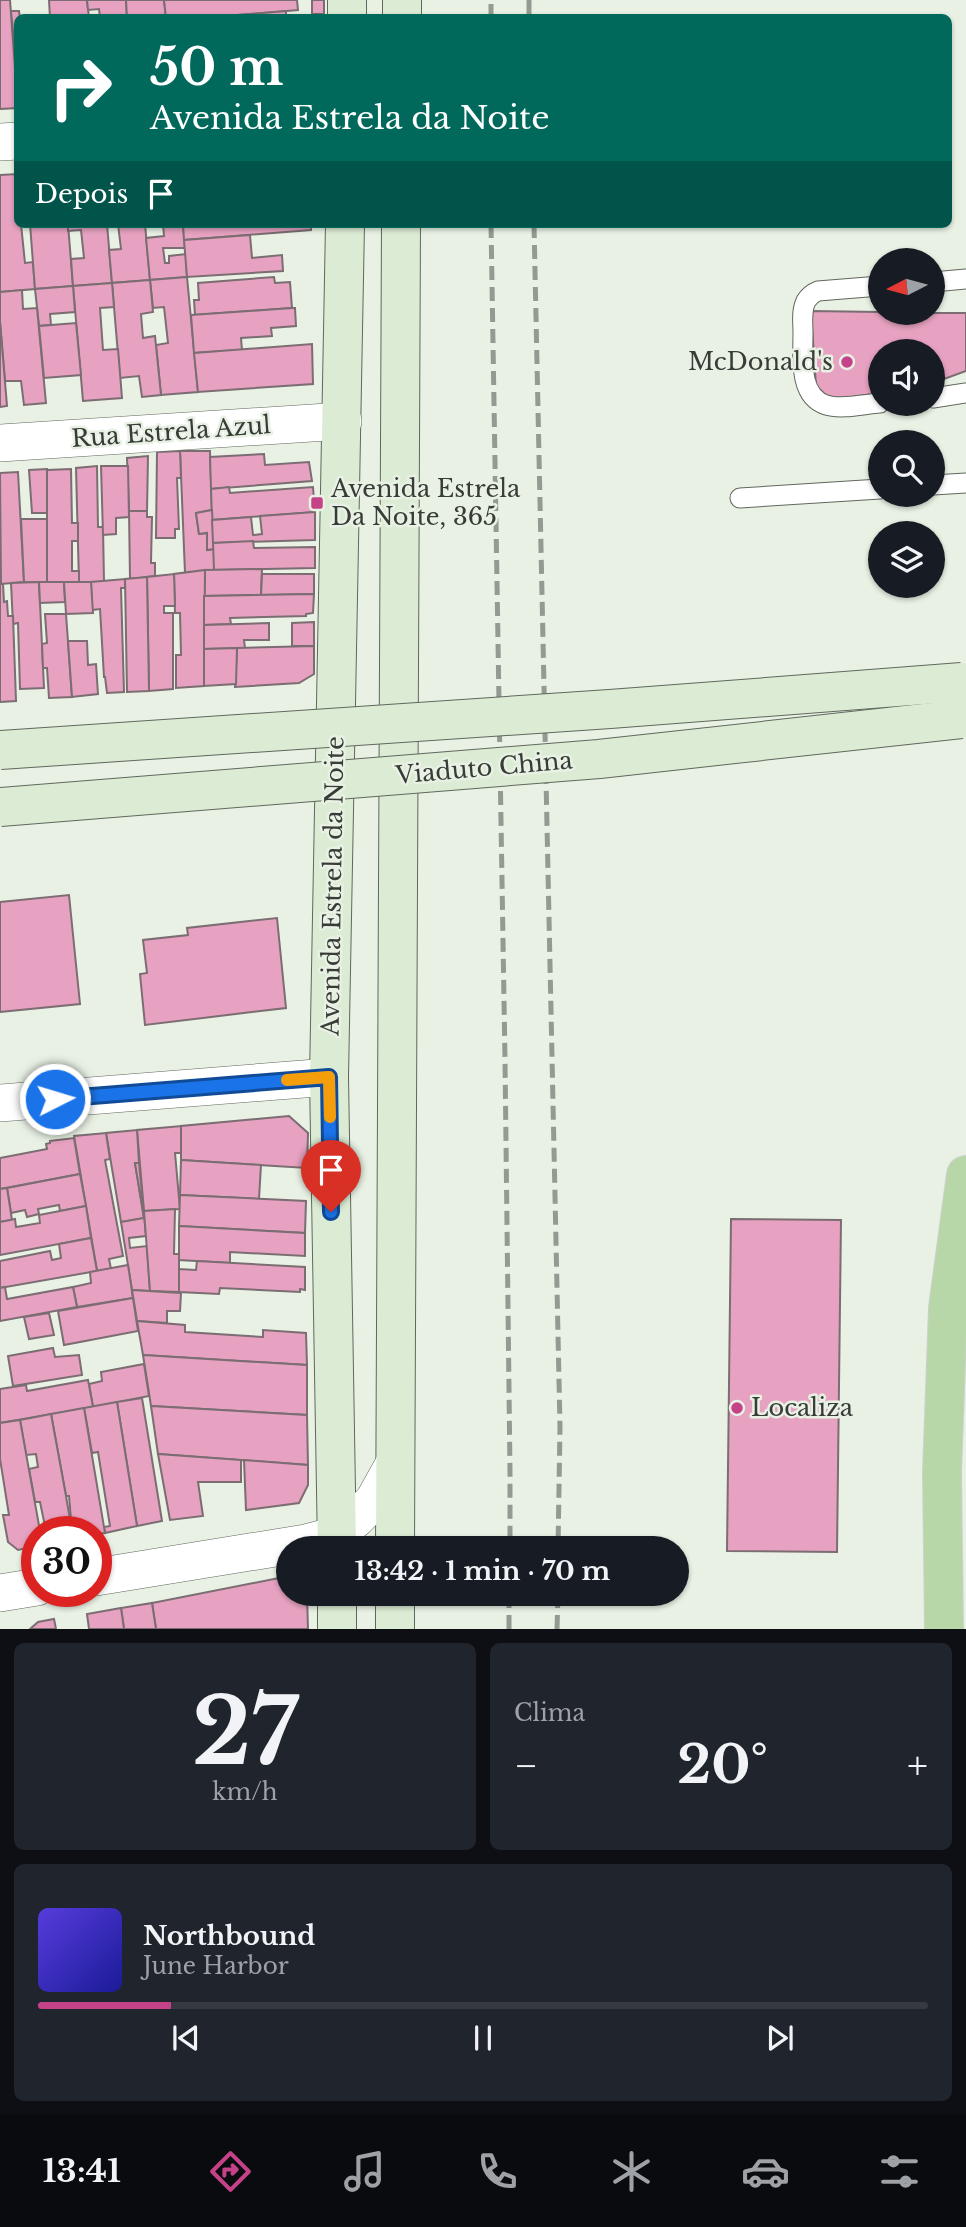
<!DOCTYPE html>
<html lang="pt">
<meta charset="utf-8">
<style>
:root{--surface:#171b24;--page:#20242c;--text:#f1f3f6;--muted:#9ea1a6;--line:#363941;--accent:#c54289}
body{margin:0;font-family:"Libre Baskerville",serif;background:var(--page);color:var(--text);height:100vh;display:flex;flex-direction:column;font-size:26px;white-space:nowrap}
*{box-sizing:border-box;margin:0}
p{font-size:23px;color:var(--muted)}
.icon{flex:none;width:38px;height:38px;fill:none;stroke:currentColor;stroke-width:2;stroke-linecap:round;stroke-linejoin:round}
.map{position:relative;height:1629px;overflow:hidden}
.sheet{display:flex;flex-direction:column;gap:14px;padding:14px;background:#0d0f14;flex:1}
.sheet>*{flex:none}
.top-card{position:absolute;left:14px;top:14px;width:938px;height:214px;border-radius:10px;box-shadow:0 2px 5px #0004;background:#00695c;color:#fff;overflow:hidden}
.needle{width:46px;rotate:264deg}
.buttons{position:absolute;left:868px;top:248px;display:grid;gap:14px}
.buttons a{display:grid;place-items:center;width:77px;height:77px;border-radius:50%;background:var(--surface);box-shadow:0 2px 5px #0004;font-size:35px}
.speed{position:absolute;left:21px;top:1516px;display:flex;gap:14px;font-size:35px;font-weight:700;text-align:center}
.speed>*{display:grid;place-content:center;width:91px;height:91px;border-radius:50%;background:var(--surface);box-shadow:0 2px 5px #0004;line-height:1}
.speed .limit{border:10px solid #d22;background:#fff;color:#111}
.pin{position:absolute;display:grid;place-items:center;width:60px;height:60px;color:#fff;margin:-72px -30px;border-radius:50% 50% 50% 0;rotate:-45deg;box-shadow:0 0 7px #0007}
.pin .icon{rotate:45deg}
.me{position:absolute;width:77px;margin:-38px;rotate:85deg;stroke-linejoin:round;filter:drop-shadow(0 0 5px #0008)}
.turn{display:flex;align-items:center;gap:24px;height:147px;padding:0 21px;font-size:32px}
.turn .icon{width:91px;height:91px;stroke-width:2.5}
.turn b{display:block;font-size:49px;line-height:60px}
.then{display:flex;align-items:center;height:66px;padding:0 21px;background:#0003;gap:14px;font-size:26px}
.big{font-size:52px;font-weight:800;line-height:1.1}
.sheet .card{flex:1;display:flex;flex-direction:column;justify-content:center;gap:10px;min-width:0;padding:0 24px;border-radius:10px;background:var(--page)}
.sheet .dial{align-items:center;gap:0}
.dial b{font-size:91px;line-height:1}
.song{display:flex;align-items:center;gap:21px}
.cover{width:84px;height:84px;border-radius:10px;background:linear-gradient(135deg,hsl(250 70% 55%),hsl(240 70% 35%))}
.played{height:7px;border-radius:4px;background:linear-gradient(90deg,var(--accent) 15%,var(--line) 15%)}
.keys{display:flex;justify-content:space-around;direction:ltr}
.heat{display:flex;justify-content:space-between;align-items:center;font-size:38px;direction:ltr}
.sheet .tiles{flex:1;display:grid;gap:14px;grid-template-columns:1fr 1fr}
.card:last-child{grid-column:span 2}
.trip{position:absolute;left:276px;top:1536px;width:413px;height:70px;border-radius:35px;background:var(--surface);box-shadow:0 2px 5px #0004;font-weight:800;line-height:70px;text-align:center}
.tab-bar{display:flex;height:112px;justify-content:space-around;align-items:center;background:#090b0e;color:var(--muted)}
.tab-bar .icon{width:49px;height:49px}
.tab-bar .selected{color:var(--accent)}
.tab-bar b{font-size:32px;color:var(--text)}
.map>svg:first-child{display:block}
.building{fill:#e6a2c0;stroke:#7b6d72;stroke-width:2}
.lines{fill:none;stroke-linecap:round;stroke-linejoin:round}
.lane-casing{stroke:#60685d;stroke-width:21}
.street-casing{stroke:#60685d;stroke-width:38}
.secondary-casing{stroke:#60685d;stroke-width:40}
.primary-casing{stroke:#cfd0cf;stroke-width:40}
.lane{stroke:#fff;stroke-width:19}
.street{stroke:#fff;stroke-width:37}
.secondary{stroke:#dbebd4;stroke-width:38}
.primary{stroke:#b7d7a9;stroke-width:38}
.rail{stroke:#939a91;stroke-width:5;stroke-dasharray:14 7;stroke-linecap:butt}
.secondary-bridge-casing{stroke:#60685d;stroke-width:40;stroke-linecap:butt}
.secondary-bridge{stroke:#dbebd4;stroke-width:38}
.route-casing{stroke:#114b97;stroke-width:18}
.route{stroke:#1a73e8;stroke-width:12}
.slow{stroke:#f59e0b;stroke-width:12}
.poi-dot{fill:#c54289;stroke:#e8f1e4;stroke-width:2.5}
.labels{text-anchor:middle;stroke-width:5;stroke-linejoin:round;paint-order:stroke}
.poi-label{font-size:24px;fill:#383c37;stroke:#e8f1e4;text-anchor:start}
.street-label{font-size:24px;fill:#383c37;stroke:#e8f1e4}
</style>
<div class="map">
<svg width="966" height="1629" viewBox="0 0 966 1629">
<rect width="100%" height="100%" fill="#e8f1e4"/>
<g class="building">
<polygon points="0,0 10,0 18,108 0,109"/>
<polygon points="49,0 87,0 89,18 50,18"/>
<polygon points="87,0 126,0 127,18 100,18 99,9 88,10"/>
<polygon points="126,0 164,0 166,18 127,18"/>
<polygon points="164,0 297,0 298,10 201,18 166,18"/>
<rect x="312" y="0" width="12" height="14"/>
<polygon points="11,11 19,11 20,18 18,18 18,85"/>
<polygon points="286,11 286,18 201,18"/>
<polygon points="18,174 18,224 21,224 25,263 33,262 35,289 0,292 0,175"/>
<polygon points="30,224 68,224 73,286 35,289"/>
<polygon points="68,224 107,224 112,283 73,286 71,259 84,258 81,230 68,231"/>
<polygon points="118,224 145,224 150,280 112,283 109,250 121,249"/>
<polygon points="163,224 183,224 185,248 163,248 165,263 169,263 169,256 186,254 187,277 150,280 146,238 164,236"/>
<polygon points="183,224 311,224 311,230 184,240"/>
<polygon points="250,235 252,258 282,255 283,271 187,277 184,240"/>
<polygon points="187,277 198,392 161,395 156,345 168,343 164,307 153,308 150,280"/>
<polygon points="274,277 275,283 290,282 292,308 195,315 194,300 199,300 198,283"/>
<polygon points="150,280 153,312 141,314 143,338 155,336 161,395 142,397 139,376 120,378 112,283"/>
<polygon points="112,283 114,307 100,308 103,350 118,349 122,398 83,401 73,286"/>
<polygon points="73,286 75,312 50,314 51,325 39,326 35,289"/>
<polygon points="22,290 23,309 37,308 46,403 24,405 21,381 5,381 0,322 0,292"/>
<polygon points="292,308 295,308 296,326 271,328 272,336 241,338 242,350 194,353 191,315"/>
<polygon points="811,311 880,312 880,313 966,313 966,371 933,383 933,352 880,352 880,393 831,400 816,386"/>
<polygon points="0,322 7,406 0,407"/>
<polygon points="76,323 81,375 44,378 39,326"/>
<polygon points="312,344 313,384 198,392 194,353"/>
<polygon points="180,451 210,451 212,510 196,513 199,534 207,533 207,550 214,549 214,570 185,573"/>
<polygon points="180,451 181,478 177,478 179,529 175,529 175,538 156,538 157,452"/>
<polygon points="264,454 265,465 309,462 312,481 211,489 210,457"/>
<polygon points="148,456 147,511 129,511 127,458"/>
<polygon points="97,466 98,527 103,527 104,582 79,583 76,468"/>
<polygon points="101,466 128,466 129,517 116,518 116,534 103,535"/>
<polygon points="47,469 47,513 32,513 29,470"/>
<polygon points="71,469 72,523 78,523 78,541 72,541 72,571 79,571 79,583 47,583 47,470"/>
<polygon points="18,472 24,582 1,584 0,473"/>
<polygon points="229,487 230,493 313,487 315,512 212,520 211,489"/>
<polygon points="212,510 214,549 207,550 207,533 199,534 196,513"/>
<polygon points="129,511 147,511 147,517 152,517 151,563 155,563 155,576 130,579"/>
<polygon points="315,512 315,540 213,543 212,520 251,517 253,535 262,534 260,516"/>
<polygon points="21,519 47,519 47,583 24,582"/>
<polygon points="253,541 254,548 315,547 315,568 214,570 213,543"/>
<polygon points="262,569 261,595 204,596 205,570"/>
<polygon points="205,570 204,686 176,688 176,655 181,655 180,613 175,613 174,574"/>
<polygon points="174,574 175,606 164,606 164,613 173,613 173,689 149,691 147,577"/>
<polygon points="262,574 314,574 314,594 261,595"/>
<polygon points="147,577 149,691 127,692 125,579"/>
<polygon points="125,579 125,588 121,588 124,692 107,693 105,677 104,677 100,609 92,610 91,582"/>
<polygon points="39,582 44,688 20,689 18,623 13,624 11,583"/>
<polygon points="39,582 64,582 65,602 40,603"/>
<polygon points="64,582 91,582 93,613 66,614"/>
<polygon points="0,584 3,584 4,602 7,601 8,616 13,616 16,701 0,702"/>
<polygon points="314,594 313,613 306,614 306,616 230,618 231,624 204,625 204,596"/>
<polygon points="45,614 66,614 72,697 49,698 47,668 43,668 42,644 47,643"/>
<polygon points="314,622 314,646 292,646 292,623"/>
<polygon points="269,623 269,640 244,640 245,648 204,649 204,625"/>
<polygon points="68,641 87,641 88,665 96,664 98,694 72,697"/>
<polygon points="314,646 314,674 299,683 235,687 237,648"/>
<polygon points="237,648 236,684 204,686 204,649"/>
<polygon points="69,895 80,1004 0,1012 0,902"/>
<polygon points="277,918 286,1008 145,1025 140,974 147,973 143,940 188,935 187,928"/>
<polygon points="289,1116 308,1133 307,1168 181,1160 181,1126"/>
<polygon points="181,1126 181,1153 175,1153 180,1209 144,1211 137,1130"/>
<polygon points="137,1130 139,1163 135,1163 144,1218 121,1222 106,1133"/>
<polygon points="106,1133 110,1159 105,1160 123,1256 109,1259 111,1269 97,1271 74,1136"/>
<polygon points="74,1138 80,1174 0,1189 0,1158 47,1149 46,1144 50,1143 50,1141"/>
<polygon points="181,1160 261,1165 259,1199 180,1195"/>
<polygon points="135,1163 139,1163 146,1236 129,1238 130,1248 147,1246 150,1291 132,1290 121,1222 144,1218"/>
<polygon points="80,1174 86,1206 60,1211 59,1205 38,1209 39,1214 27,1217 25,1210 11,1213 7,1188"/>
<polygon points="7,1188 12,1220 0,1222 0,1189"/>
<polygon points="180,1195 306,1201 305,1233 179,1226"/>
<polygon points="86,1206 91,1238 0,1255 0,1222 15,1219 16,1227 40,1223 39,1215"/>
<polygon points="175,1209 174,1254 179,1254 179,1292 150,1291 144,1211"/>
<polygon points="731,1219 841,1220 837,1552 727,1551"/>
<polygon points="179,1226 305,1233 305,1256 230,1252 230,1263 179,1260"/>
<polygon points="91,1238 97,1271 0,1288 0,1261 50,1251 52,1260 61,1258 59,1244"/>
<polygon points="197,1261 305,1267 305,1290 300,1289 300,1292 220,1288 219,1294 179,1292 179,1269 196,1270"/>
<polygon points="128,1265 133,1298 77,1307 73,1287 91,1283 90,1272"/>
<polygon points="5,1287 7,1299 73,1287 77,1307 0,1321 0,1288"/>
<polygon points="132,1290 181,1293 180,1311 167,1311 167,1323 137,1321"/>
<polygon points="133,1298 138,1331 64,1345 58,1311"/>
<polygon points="49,1313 54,1335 29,1339 24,1317"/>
<polygon points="137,1321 185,1325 185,1332 263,1337 263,1330 306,1333 307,1365 143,1355"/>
<polygon points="53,1348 55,1357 79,1355 82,1375 13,1386 8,1356"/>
<polygon points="143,1355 307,1365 307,1415 151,1406"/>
<polygon points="144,1364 149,1396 93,1407 89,1384 102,1381 101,1372"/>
<polygon points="88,1380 93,1407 0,1423 0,1389 26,1385 27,1391"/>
<polygon points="142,1398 162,1521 137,1526 117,1402"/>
<polygon points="117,1402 137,1526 105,1533 104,1527 110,1526 98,1452 92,1453 84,1408"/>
<polygon points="151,1406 307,1415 308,1465 158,1454"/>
<polygon points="84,1408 105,1533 96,1534 96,1531 72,1531 69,1496 66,1496 51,1414"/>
<polygon points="51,1414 66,1496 72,1531 46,1531 40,1502 35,1502 29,1469 38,1467 36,1454 26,1455 20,1420"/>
<polygon points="20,1420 40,1531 37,1531 37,1546 18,1550 8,1542 3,1515 9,1515 0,1459 0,1423"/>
<polygon points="158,1454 241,1460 241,1482 198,1482 203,1516 170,1520"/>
<polygon points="244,1460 308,1465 308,1485 299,1503 246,1510"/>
<polygon points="289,1576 289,1594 307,1594 308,1629 156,1629 152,1603"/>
<polygon points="152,1603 156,1629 124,1629 121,1608"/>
<polygon points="121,1608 124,1629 89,1629 87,1614"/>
<polygon points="54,1619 56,1629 30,1629 38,1622"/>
</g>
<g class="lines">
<g class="lane-casing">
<g id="lane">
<polyline points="933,282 966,279"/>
<path d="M 880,286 L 818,291 C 813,293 809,296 806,301 C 801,311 803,323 803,333 C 803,356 798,396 826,405 C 842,410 864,404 880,403"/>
<polyline points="933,398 966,393"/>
<polyline points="933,485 966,483"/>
<polyline points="740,498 880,489"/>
</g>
</g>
<g class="street-casing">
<g id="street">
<polyline points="0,142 18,141"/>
<polyline points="0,443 343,421"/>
<polyline points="0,1103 329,1077"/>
<polyline points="96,1577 306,1543 337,1535 357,1518 374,1500 394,1464"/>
<polyline points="0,1593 37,1587"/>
</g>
</g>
<g class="secondary-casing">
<g id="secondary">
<polyline points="347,18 347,0"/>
<polyline points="402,18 402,0"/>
<polyline points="337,1549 329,1077 345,224"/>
<polyline points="395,1549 401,224"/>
<polyline points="337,1594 337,1629"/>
<polyline points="395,1594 395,1629"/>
</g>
</g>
<g class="primary-casing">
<polyline id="primary" points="944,1629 942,1472 948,1308 966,1175"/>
</g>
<use href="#lane" class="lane"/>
<use href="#street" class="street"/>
<use href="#secondary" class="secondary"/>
<use href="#primary" class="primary"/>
<g class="rail">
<polyline points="529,0 529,18"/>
<polyline points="491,18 491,0"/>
<polyline points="491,224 505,1060 510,1472 510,1549"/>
<polyline points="534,224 560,1427 558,1549"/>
<polyline points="509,1629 509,1594"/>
<polyline points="557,1629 558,1594"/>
</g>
<g class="secondary-bridge-casing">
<g id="secondary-bridge">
<polyline points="0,750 610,709 962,682"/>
<polyline points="0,807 599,759 961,719"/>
</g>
</g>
<use href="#secondary-bridge" class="secondary-bridge"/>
</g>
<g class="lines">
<g class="route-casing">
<polyline id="route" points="55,1099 329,1077 331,1212"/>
</g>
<use href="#route" class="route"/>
<polyline class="slow" points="287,1080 329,1077 330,1117"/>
</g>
<g class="poi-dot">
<circle cx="847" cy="362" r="7"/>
<rect x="310" y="496" width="14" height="14" rx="3.5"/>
<circle cx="737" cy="1408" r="7"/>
</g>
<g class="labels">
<g class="poi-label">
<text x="833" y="370" text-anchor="end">McDonald's</text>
<text x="331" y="497">Avenida Estrela<tspan x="331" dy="28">Da Noite, 365</tspan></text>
<text x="751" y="1416">Localiza</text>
</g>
<g class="street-label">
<text transform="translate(171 432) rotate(-4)" y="8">Rua Estrela Azul</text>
<text transform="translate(484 768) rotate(-5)" y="8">Viaduto China</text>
<text transform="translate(333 886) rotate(-89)" y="8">Avenida Estrela da Noite</text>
</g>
</g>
</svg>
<div class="buttons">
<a><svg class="needle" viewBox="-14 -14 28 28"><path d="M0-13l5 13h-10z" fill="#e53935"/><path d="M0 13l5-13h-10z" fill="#9ea1a6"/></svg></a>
<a><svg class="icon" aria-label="sound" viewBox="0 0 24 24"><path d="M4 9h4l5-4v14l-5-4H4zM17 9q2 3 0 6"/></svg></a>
<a><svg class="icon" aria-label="search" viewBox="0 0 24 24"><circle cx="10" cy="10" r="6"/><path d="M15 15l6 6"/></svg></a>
<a><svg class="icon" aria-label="layers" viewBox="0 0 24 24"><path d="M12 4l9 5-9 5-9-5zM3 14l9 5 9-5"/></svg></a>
</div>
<div class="speed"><div class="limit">30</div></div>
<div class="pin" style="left:331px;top:1212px;background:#d93025"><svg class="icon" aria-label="arrive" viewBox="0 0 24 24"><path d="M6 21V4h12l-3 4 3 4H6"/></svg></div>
<svg class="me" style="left:55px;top:1099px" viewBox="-20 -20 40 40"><circle r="17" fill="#1a73e8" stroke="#fff" stroke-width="3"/><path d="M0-11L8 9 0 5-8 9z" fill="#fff"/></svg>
<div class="trip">13:42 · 1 min · 70 m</div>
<div class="top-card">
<div class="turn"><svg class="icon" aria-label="right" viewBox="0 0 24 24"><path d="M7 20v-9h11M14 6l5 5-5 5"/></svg><div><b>50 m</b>Avenida Estrela da Noite</div></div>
<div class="then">Depois<svg class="icon" aria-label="arrive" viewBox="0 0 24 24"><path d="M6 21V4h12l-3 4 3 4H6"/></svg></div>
</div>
</div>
<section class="sheet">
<div class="tiles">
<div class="card dial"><b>27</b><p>km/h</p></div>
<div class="card"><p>Clima</p>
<div class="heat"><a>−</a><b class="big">20°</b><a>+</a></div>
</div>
<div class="card">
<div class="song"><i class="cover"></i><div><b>Northbound</b><p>June Harbor</p></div></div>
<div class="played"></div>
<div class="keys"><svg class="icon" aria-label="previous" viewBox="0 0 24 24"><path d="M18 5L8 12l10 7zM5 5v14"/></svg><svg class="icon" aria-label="pause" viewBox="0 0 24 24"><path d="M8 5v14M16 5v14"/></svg><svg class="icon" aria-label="next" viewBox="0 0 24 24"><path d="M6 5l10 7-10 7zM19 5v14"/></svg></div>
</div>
</div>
</section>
<nav class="tab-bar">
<b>13:41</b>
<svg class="icon selected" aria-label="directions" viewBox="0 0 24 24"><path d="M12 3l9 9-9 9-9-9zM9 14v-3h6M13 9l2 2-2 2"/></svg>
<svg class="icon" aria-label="music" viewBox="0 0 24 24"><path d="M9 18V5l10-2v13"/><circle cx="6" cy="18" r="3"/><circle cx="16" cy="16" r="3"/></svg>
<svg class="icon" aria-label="phone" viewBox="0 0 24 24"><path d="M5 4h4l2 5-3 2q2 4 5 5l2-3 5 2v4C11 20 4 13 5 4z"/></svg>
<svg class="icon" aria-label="climate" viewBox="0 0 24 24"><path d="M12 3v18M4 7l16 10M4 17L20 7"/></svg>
<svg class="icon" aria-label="car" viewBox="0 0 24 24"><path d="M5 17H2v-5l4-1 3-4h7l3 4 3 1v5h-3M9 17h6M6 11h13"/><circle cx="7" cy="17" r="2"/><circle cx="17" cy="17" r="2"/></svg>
<svg class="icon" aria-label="filters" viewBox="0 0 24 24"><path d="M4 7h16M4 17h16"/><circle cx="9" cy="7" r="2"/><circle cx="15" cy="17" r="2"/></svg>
</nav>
